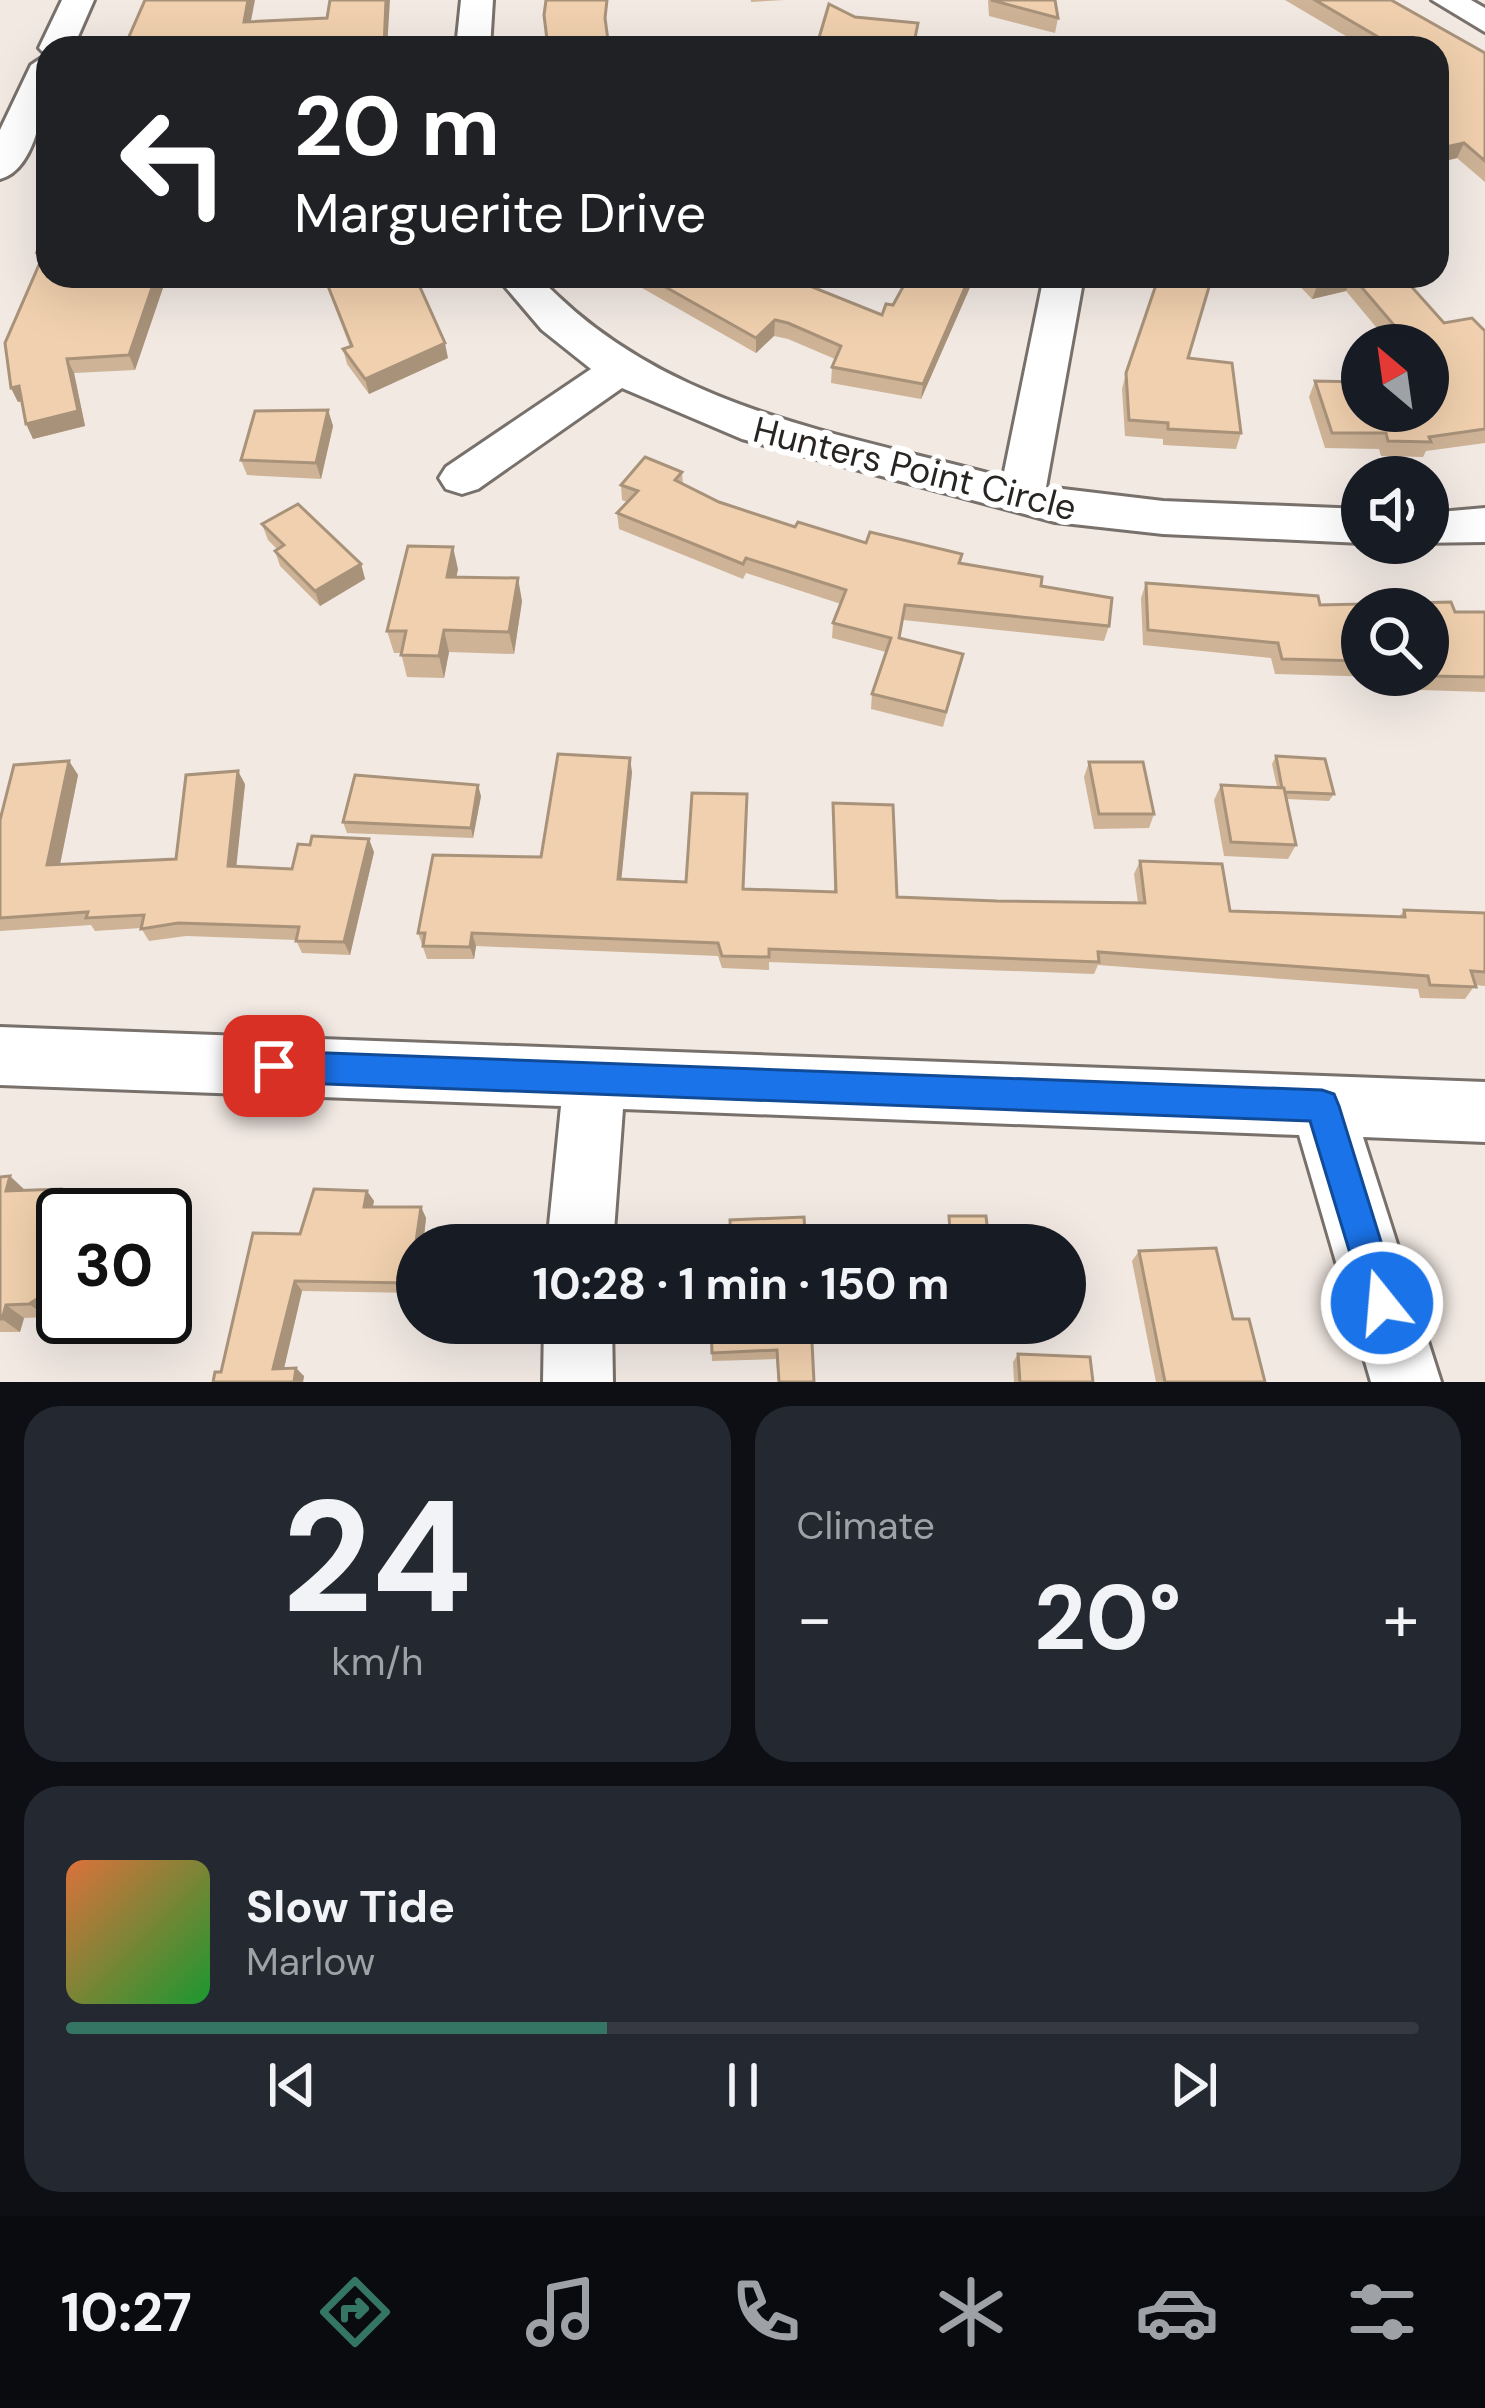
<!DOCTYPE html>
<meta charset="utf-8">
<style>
:root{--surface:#171b24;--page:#242831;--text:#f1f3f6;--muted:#9ea1a6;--line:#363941;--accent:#357564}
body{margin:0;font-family:"DM Sans",sans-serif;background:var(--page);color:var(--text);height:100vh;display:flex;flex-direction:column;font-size:45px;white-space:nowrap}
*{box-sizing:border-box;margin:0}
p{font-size:39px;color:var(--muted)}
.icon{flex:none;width:66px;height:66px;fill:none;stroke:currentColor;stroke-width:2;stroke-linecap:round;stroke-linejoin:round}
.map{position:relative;height:1382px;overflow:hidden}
.side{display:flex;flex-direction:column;gap:24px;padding:24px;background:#0d0f14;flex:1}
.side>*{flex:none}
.banner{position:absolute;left:36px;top:36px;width:1413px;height:252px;border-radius:36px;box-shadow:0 12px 48px #0002;background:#202124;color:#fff;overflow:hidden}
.needle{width:78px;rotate:331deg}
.buttons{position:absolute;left:1341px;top:324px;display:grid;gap:24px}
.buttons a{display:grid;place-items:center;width:108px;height:108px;border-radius:50%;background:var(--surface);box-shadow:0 12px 48px #0002;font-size:60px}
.speed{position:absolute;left:36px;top:1188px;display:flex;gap:24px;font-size:60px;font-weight:700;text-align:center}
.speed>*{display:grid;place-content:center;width:156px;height:156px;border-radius:50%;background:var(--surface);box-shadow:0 12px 48px #0002;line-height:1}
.speed .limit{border:6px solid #111;border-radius:18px;background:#fff;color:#111}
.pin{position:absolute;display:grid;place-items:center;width:102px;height:102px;color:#fff;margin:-51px;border-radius:24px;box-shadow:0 6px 18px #0006}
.me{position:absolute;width:132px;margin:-66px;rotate:343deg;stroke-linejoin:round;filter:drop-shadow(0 0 9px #0008)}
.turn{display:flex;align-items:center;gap:42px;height:252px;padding:0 60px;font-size:54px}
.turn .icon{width:156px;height:156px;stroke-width:2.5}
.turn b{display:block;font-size:84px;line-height:102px}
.big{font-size:90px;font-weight:700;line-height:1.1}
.side .widget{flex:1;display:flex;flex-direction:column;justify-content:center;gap:18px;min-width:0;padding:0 42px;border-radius:36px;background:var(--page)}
.side .dial{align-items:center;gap:0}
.dial b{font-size:156px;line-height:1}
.song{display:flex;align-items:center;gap:36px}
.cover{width:144px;height:144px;border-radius:18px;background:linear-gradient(135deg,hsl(20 70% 55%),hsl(130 70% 35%))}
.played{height:12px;border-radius:6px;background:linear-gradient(90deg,var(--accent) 40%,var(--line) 40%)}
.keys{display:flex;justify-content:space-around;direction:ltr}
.heat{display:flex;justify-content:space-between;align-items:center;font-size:66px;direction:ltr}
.side .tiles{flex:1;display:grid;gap:24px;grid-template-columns:1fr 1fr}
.widget:last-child{grid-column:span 2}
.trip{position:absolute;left:396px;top:1224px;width:690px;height:120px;border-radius:60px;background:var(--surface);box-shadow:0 12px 48px #0002;font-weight:700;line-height:120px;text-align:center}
.tabs{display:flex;height:192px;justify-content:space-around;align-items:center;background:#090b0e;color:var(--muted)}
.tabs .icon{width:84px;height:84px}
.tabs .current{color:var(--accent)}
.tabs b{font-size:54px;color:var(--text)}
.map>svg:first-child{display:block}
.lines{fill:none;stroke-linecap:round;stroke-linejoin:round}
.minor-casing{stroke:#78706b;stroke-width:6}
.minor{fill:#fff;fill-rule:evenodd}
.wall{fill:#ceb396;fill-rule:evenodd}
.shaded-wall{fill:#a8927a}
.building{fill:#f0d0ae;stroke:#a8927a;stroke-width:3}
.route{fill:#1a73e8;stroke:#114b97;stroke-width:3}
.labels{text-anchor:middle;stroke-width:12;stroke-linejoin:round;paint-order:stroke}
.street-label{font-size:36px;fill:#272422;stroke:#fff}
</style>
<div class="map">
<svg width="1485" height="1382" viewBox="0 0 1485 1382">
<rect width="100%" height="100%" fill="#f2e9e3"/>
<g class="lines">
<g class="minor-casing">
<g id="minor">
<path d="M 62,0 L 94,0 L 73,48 L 48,48 C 48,83 41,169 0,179 L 0,130 L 31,65 L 46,55 L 39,48 Z"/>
<polygon points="461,0 493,0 490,48 456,48"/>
<polygon points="1432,0 1471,0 1485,8 1485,32"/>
<path d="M 496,276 L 538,276 C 661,409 836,432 1003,477 L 1044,276 L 1084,276 L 1046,487 L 1163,501 L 1362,509 L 1362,543 L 1163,534 L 1055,522 L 742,439 L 622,388 L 478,489 L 462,494 L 446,489 L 439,478 L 446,467 L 591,369 L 542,330 Z"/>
<polygon points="1485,508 1485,542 1415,543 1428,543 1428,513"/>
<polygon points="0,1027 1485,1082 1485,1142 1363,1137 1441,1382 1371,1382 1299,1135 623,1109 613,1245 547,1245 561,1106 0,1085"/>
<polygon points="544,1323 612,1323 613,1382 543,1382"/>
</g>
</g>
<use href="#minor" class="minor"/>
</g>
<g class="wall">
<polygon points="751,0 784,0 751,2"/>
<polygon points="988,0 1055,0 1058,18 1055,33 989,16"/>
<polygon points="1285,0 1391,0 1485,53 1485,182 1457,158 1437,163 1437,48 1366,48"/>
<polygon points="48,226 167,276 135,370 74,373 85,426 33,439 22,401 18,402 11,388 41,260 37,252"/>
<polygon points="323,276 448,358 369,394 347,364 343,349 350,347"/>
<polygon points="621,276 785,276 882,315 893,305 909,276 975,276 921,399 831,383 832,367 835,359 788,339 774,336 756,353"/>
<polygon points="1290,276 1402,276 1444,323 1485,331 1485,443 1426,451 1423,457 1381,456 1379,449 1325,448 1309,397 1315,381 1428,411 1428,345 1391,345 1346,291 1312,299"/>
<polygon points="1188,358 1241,433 1236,449 1163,445 1163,439 1125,436 1122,389 1126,373"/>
<polygon points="328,410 333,426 321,479 247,475 241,460"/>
<polygon points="682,472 683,484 719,502 795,527 961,563 1041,586 1109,626 1104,641 903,620 900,638 963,654 943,727 871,709 872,694 886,652 832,638 833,623 841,604 746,573 743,579 619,529 617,513 627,502 622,500 621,485"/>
<polygon points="262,524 361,564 365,579 320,606 280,566 275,551 277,549 268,540"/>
<polygon points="458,569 456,577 522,601 514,654 449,652 444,678 407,677 401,653 394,653 387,631"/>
<path d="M 1146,583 L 1318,596 L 1320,605 L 1451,602 L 1455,612 L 1485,612 L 1485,692 L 1420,690 L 1416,678 L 1275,674 L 1271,658 L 1143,645 L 1141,598 ZM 1362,609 L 1428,609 L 1428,675 L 1362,675 Z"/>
<polygon points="1276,756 1334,794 1329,801 1287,799 1296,845 1288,859 1224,856 1214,800 1221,785 1277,787 1272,764"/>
<polygon points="69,761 78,775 60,865 176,859 245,784 236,866 292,869 374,852 350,955 302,953 296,940 186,936 149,941 141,928 95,931 91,925 0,931 0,820"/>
<polygon points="1089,762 1154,814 1149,828 1094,829 1084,777"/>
<polygon points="632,772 621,880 744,889 834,892 833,803 897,897 997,901 1138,903 1134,874 1140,861 1230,911 1399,917 1404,910 1485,913 1485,986 1475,985 1465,999 1420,998 1418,989 1098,965 1094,974 769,962 769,970 722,968 718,956 476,946 474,959 427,959 418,933 541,857"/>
<polygon points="481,796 473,838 347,833 343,822"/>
<polygon points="0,1177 25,1190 61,1189 77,1204 61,1270 63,1272 63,1307 47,1317 24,1318 20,1332 0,1332"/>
<polygon points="367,1191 374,1201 373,1207 421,1207 426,1218 423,1245 417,1245 416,1293 302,1291 284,1368 304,1376 303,1382 213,1382 221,1372 300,1234"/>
<polygon points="1139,1251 1233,1319 1265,1382 1156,1382 1132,1261"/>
<polygon points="711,1323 811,1323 814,1382 778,1382 776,1359 712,1361"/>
<polygon points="1018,1354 1093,1382 1014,1382 1013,1362"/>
</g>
<g class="shaded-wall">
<polygon points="248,0 255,0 248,36 244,22"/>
<polygon points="386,0 390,0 387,48 384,48"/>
<polygon points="1464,143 1457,158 1437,163 1437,149"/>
<polygon points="156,276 167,276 135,370 129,355"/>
<polygon points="970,276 975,276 921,399 923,384"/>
<polygon points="1352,276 1346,291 1312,299 1318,284"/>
<polygon points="775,320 774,336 756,353 756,338"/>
<polygon points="445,343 448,358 369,394 365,379"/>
<polygon points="67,359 74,373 85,426 33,439 26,424"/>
<polygon points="19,386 27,400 18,402 11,388"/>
<polygon points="328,410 333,426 321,479 316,463"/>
<polygon points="453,547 458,569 452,599 447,577"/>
<polygon points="361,564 365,579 320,606 315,591"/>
<polygon points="518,578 522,601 514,654 509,632"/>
<polygon points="444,630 449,652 444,678 439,656"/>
<polygon points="630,758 632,772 620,893 618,879"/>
<polygon points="69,761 78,775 57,879 47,865"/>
<polygon points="238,771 245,784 235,879 228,866"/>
<polygon points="478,785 481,796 473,838 471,828"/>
<polygon points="369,839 374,852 350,955 344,942"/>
<polygon points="472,933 476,946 474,959 470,947"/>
<polygon points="10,1176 27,1192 6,1191"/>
<polygon points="61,1189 77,1204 75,1215 63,1215 61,1270 63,1272 63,1307 47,1317 29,1304 44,1259"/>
<polygon points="367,1191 374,1201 370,1217 364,1207"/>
<polygon points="421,1207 426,1218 423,1245 417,1245 416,1293 410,1283"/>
<polygon points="295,1281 302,1291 282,1377 273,1369"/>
<polygon points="6,1305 24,1318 20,1332 2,1319"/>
<polygon points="296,1368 304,1376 303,1382 294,1382"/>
</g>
<g class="building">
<polygon points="145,0 248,0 244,22 327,18 330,0 386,0 384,48 124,48"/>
<polygon points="546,0 607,0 605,18 609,48 548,48 544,15"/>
<polygon points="991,0 1055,0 1058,18"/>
<polygon points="1315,0 1391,0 1485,53 1485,161 1464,143 1437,149 1437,76 1440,73 1437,71 1437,48 1397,48"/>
<polygon points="829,4 855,17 918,23 913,48 816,48"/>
<polygon points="48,226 48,276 156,276 129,355 67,359 78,411 26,424 19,386 11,388 5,343 45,251 37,252"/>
<polygon points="324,276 415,276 445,343 365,379 343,349 352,346"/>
<polygon points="646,276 785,276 882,315 886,304 893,305 909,276 970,276 923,384 832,367 841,346 788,323 775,320 756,338"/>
<polygon points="1159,276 1209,287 1188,358 1232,363 1241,433 1168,429 1168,423 1129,420 1126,373"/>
<polygon points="1310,276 1352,276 1318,284"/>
<polygon points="1352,276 1402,276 1444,323 1472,318 1485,331 1485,429 1429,437 1431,442 1388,441 1386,433 1332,433 1315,381 1362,382 1362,411 1428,411 1428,383 1443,383 1428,366 1428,345 1411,345"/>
<polygon points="328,410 316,463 241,460 255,411"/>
<polygon points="645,457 682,472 675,480 719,502 795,527 798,522 866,543 870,532 962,554 959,563 1042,577 1041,586 1112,598 1109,626 905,605 899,638 963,654 946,712 872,694 891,638 833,623 846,590 746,558 743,564 617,513 638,491 621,485"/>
<polygon points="298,504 361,564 315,591 275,551 284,545 262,524"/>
<polygon points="408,546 453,547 447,577 518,578 509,632 444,630 439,656 401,655 406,631 387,631"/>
<polygon points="1146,583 1318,596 1320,605 1451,602 1455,612 1485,612 1485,677 1429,676 1428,609 1362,609 1362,661 1282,659 1278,643 1148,630"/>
<polygon points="558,754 630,758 618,879 686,882 692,793 747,794 743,889 836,892 833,803 893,805 897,897 997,901 1145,903 1140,861 1222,864 1230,911 1405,917 1404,910 1485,913 1485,972 1471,971 1476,987 1430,985 1428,976 1098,952 1099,962 769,949 769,957 722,956 718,943 472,933 470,947 423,946 425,933 418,933 433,855 541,857"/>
<polygon points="1276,756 1325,759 1334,794 1285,792 1282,788"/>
<polygon points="69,761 47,865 176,859 186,775 238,771 228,866 292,869 298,844 310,845 312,836 369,839 344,942 296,941 299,927 178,923 141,929 144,915 86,918 88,912 0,918 0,820 14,765"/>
<polygon points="1089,762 1143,762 1154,814 1099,814"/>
<polygon points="355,775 478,785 471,828 343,822"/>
<polygon points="1221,785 1284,788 1296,845 1231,842"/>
<polygon points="10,1176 6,1191 61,1189 44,1259 58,1268 53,1289 29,1304 6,1305 2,1319 0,1319 0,1177"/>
<polygon points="314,1189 367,1191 364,1207 421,1207 410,1283 295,1281 273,1369 296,1368 294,1382 213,1382 215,1372 221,1372 253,1233 300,1234"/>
<polygon points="949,1216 986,1216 988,1234 1014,1234 1015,1245 894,1245 894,1230 950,1231"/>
<polygon points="804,1217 806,1245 731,1245 730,1220"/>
<polygon points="1216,1248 1233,1319 1249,1319 1265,1382 1165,1382 1139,1251"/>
<polygon points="711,1323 811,1323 814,1382 779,1382 777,1350 712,1353"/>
<polygon points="1018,1354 1090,1357 1093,1382 1020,1382"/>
</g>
<polygon class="route" points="274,1051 1322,1090 1334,1094 1339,1106 1400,1303 1395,1316 1382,1321 1369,1316 1310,1121 274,1082 262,1077 258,1066 262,1056"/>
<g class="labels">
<g class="street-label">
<text transform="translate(915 468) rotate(14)" y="13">Hunters Point Circle</text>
</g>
</g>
</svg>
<div class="buttons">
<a><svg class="needle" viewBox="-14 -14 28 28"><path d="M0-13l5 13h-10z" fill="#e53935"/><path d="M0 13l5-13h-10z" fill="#9ea1a6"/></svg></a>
<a><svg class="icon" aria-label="sound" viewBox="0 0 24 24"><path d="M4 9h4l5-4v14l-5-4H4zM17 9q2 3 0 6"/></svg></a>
<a><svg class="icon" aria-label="search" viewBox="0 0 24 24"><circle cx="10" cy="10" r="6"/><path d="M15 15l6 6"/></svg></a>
</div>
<div class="speed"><div class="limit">30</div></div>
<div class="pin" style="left:274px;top:1066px;background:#d93025"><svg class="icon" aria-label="arrive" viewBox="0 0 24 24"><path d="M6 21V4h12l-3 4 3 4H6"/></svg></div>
<svg class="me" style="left:1382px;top:1303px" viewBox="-20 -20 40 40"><circle r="17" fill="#1a73e8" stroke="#fff" stroke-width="3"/><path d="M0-11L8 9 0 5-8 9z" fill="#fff"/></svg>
<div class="trip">10:28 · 1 min · 150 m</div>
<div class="banner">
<div class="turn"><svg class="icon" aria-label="left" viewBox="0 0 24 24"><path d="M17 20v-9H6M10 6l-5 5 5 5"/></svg><div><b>20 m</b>Marguerite Drive</div></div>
</div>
</div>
<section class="side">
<div class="tiles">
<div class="widget dial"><b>24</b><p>km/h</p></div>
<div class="widget"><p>Climate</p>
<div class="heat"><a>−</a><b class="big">20°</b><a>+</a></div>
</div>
<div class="widget">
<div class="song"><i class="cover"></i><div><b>Slow Tide</b><p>Marlow</p></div></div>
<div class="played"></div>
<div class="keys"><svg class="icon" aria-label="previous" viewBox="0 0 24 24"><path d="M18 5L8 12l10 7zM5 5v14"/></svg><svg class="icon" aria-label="pause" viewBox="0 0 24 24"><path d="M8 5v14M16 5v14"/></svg><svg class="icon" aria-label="next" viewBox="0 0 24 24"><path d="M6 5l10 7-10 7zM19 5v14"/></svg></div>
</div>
</div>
</section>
<nav class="tabs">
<b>10:27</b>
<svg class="icon current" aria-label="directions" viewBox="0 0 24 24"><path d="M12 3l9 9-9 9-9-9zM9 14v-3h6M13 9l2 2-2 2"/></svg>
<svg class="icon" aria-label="music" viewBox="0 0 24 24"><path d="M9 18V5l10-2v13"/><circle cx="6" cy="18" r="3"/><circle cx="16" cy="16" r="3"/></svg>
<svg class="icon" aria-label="phone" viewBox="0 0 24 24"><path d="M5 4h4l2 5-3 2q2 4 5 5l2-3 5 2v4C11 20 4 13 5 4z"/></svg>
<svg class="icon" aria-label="climate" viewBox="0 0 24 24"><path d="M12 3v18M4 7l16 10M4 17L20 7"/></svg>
<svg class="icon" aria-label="car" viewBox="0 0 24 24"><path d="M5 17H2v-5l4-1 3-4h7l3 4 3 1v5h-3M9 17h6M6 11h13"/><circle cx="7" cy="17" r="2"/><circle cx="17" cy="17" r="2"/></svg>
<svg class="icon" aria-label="filters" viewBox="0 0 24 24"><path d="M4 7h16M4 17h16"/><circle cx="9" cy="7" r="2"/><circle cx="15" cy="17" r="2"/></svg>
</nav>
